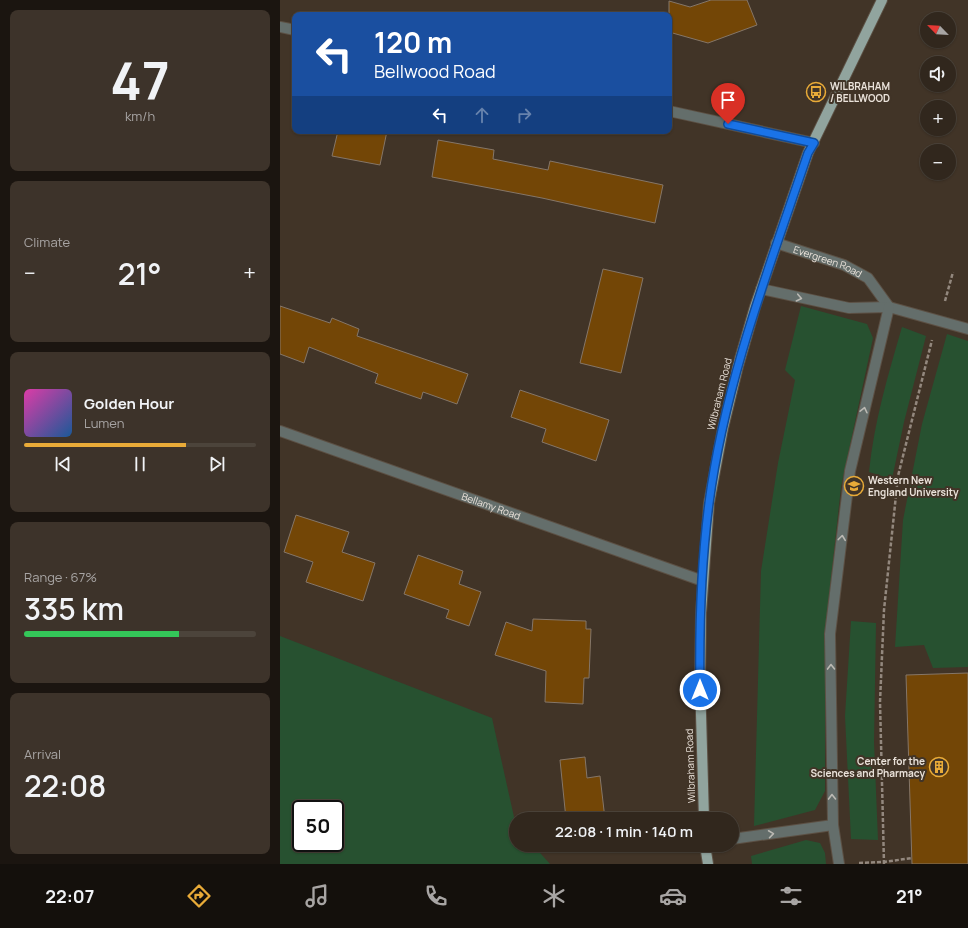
<!DOCTYPE html>
<meta charset="utf-8">
<style>
:root{--surface:#31271d;--page:#3d332a;--text:#f1f3f6;--muted:#a8a5a4;--line:#4c443b;--accent:#e9ab38}
body{margin:0;font-family:Manrope,sans-serif;background:var(--page);color:var(--text);height:100vh;display:flex;flex-direction:column;font-size:15px;white-space:nowrap}
*{box-sizing:border-box;margin:0}
p{font-size:13px;color:var(--muted)}
.icon{flex:none;width:22px;height:22px;fill:none;stroke:currentColor;stroke-width:2;stroke-linecap:round;stroke-linejoin:round}
.map{position:relative;flex:1;overflow:hidden}
.sheet{display:flex;flex-direction:column;gap:10px;padding:10px;background:#1b1510;width:280px}
.sheet>*{flex:none}
.guide{position:absolute;left:12px;top:12px;width:380px;height:122px;border-radius:8px;box-shadow:0 1px 3px #0004,0 0 0 1px var(--line);background:#1a4fa0;color:#fff;overflow:hidden}
.needle{width:26px;rotate:295deg}
.buttons{position:absolute;left:640px;top:12px;display:grid;gap:8px}
.buttons a{display:grid;place-items:center;width:36px;height:36px;border-radius:50%;background:var(--surface);box-shadow:0 1px 3px #0004,0 0 0 1px var(--line);font-size:20px}
.speed{position:absolute;left:12px;top:800px;display:flex;gap:8px;font-size:20px;font-weight:700;text-align:center}
.speed>*{display:grid;place-content:center;width:52px;height:52px;border-radius:50%;background:var(--surface);box-shadow:0 1px 3px #0004,0 0 0 1px var(--line);line-height:1}
.speed .limit{border:2px solid #111;border-radius:6px;background:#fff;color:#111}
.pin{position:absolute;display:grid;place-items:center;width:34px;height:34px;color:#fff;margin:-41px -17px;border-radius:50% 50% 50% 0;rotate:-45deg;box-shadow:0 0 4px #0007}
.pin .icon{rotate:45deg}
.me{position:absolute;width:44px;margin:-22px;rotate:0deg;stroke-linejoin:round;filter:drop-shadow(0 0 3px #0008)}
.turn{display:flex;align-items:center;gap:14px;height:84px;padding:0 16px;font-size:18px}
.turn .icon{width:52px;height:52px;stroke-width:2.5}
.turn b{display:block;font-size:28px;line-height:34px}
.lanes{display:flex;align-items:center;height:38px;padding:0 16px;background:#0003;justify-content:center;gap:20px;direction:ltr}
.lanes .off{opacity:.35}
.big{font-size:30px;font-weight:600;line-height:1.1}
.sheet .widget{flex:1;display:flex;flex-direction:column;justify-content:center;gap:6px;min-width:0;padding:0 14px;border-radius:8px;background:var(--page)}
.sheet .dial{align-items:center;gap:0}
.dial b{font-size:52px;line-height:1}
.song{display:flex;align-items:center;gap:12px}
.cover{width:48px;height:48px;border-radius:6px;background:linear-gradient(135deg,hsl(320 70% 55%),hsl(210 70% 35%))}
.played{height:4px;border-radius:2px;background:linear-gradient(90deg,var(--accent) 70%,var(--line) 70%)}
.keys{display:flex;justify-content:space-around;direction:ltr}
.heat{display:flex;justify-content:space-between;align-items:center;font-size:22px;direction:ltr}
.charge{height:6px;border-radius:3px;background:linear-gradient(90deg,#34c759 67%,var(--line) 0)}
.trip{position:absolute;left:229px;top:812px;width:230px;height:40px;border-radius:20px;background:var(--surface);box-shadow:0 1px 3px #0004,0 0 0 1px var(--line);font-weight:600;line-height:40px;text-align:center}
.tab-bar{display:flex;height:64px;justify-content:space-around;align-items:center;background:#14100c;color:var(--muted)}
.tab-bar .icon{width:28px;height:28px}
.tab-bar .active{color:var(--accent)}
.tab-bar b{font-size:18px;color:var(--text)}
main{display:flex;flex:1;min-height:0}
.map>svg:first-child{display:block}
.green{fill:#275130;fill-rule:evenodd}
.building{fill:#734606;stroke:#857668}
.lines{fill:none;stroke-linecap:round;stroke-linejoin:round}
.minor-casing{stroke:#5c5044;stroke-width:12}
.major-casing{stroke:#5c5044;stroke-width:12}
.path{stroke:#93887e;stroke-width:2.5;stroke-dasharray:4 2;stroke-linecap:butt}
.minor{stroke:#646e6b;stroke-width:10}
.major{stroke:#91a49e;stroke-width:10}
.oneway{stroke:#bbb9b3}
.route-casing{stroke:#114b97;stroke-width:10}
.route{stroke:#1a73e8;stroke-width:7}
.labels{text-anchor:middle;stroke-width:4;stroke-linejoin:round;paint-order:stroke}
.poi-label{font-size:10px;font-weight:bold;fill:#eae2da;stroke:#413427;text-anchor:start}
.street-label{font-size:10px;fill:#eae2da;stroke:#413427}
</style>
<main>
<section class="sheet">
<div class="widget dial"><b>47</b><p>km/h</p></div>
<div class="widget"><p>Climate</p>
<div class="heat"><a>−</a><b class="big">21°</b><a>+</a></div>
</div>
<div class="widget">
<div class="song"><i class="cover"></i><div><b>Golden Hour</b><p>Lumen</p></div></div>
<div class="played"></div>
<div class="keys"><svg class="icon" aria-label="previous" viewBox="0 0 24 24"><path d="M18 5L8 12l10 7zM5 5v14"/></svg><svg class="icon" aria-label="pause" viewBox="0 0 24 24"><path d="M8 5v14M16 5v14"/></svg><svg class="icon" aria-label="next" viewBox="0 0 24 24"><path d="M6 5l10 7-10 7zM19 5v14"/></svg></div>
</div>
<div class="widget"><p>Range · 67%</p><b class="big">335 km</b><div class="charge"></div></div>
<div class="widget"><p>Arrival</p><b class="big">22:08</b></div>
</section>
<div class="map">
<svg width="688" height="864" viewBox="0 0 688 864">
<rect width="100%" height="100%" fill="#413427"/>
<g class="green">
<polygon points="521,306 587,324 593,338 561,487 545,634 545,791 535,810 474,826 481,571 498,463 515,380 505,370"/>
<path d="M 622,327 L 646,336 L 624,422 L 612,479 L 589,472 C 594,422 608,375 622,327 Z"/>
<polygon points="667,334 688,341 688,667 653,668 644,645 615,647 623,520 642,424"/>
<polygon points="571,621 596,623 594,742 598,840 571,839 565,716"/>
<path d="M 0,636 L 212,718 L 236,826 L 236,845 L 253,845 L 270,864 L 0,864 ZM 21,809 L 55,809 L 55,843 L 21,843 Z"/>
<polygon points="526,840 540,843 545,853 546,864 472,864 471,856"/>
</g>
<g class="building">
<polygon points="431,0 467,0 477,25 428,43 389,32 389,1 410,7"/>
<polygon points="58,131 107,131 100,165 52,156"/>
<polygon points="158,140 214,150 213,159 268,170 270,161 383,185 375,223 262,198 152,177"/>
<polygon points="323,269 363,278 341,373 300,363"/>
<polygon points="0,306 50,323 52,318 79,329 77,336 188,374 177,404 143,392 141,399 95,383 98,374 29,347 24,363 0,354"/>
<polygon points="240,390 329,420 316,461 262,442 266,429 231,417"/>
<polygon points="16,515 69,532 62,552 95,563 83,601 26,582 33,562 4,552"/>
<polygon points="138,555 183,571 179,584 201,592 189,626 166,618 169,610 124,594"/>
<polygon points="253,619 306,621 306,629 311,629 309,678 304,678 303,704 265,702 266,671 215,655 226,622 252,631"/>
<polygon points="688,673 688,864 632,864 626,675"/>
<polygon points="305,757 307,778 320,776 325,819 286,819 280,760"/>
</g>
<g class="lines">
<g class="minor-casing">
<g id="minor">
<polyline points="0,27 15,30"/>
<polyline points="389,111 534,143"/>
<path id="s1" d="M 496,243 L 564,265 L 588,278 L 609,307"/>
<polyline points="481,289 569,308 609,307 688,329"/>
<path id="s2" d="M 0,431 L 423,581"/>
<polyline points="452,839 553,825"/>
<polyline points="559,864 553,825 550,634 570,471 609,307"/>
</g>
</g>
<g class="major-casing">
<g id="major">
<polyline points="424,819 420,679 421,613 429,503 443,428 458,366 475,307 528,153 602,0"/>
<polyline points="425,845 428,864"/>
</g>
</g>
<g class="path">
<polyline points="665,301 673,272"/>
<polyline points="579,863 604,862 632,858"/>
<polyline points="604,864 600,702 604,610 618,476 652,340"/>
</g>
<use href="#minor" class="minor"/>
<use href="#major" class="major"/>
</g>
<defs><path id="oneway-chevron" d="M-2-3.5L2.5 0L-2 3.5" fill="none" stroke-width="1.6" stroke-linecap="round" stroke-linejoin="round"/></defs>
<g class="oneway">
<use href="#oneway-chevron" transform="translate(519 298) rotate(12)"/>
<use href="#oneway-chevron" transform="translate(584 410) rotate(-77)"/>
<use href="#oneway-chevron" transform="translate(562 538) rotate(-83)"/>
<use href="#oneway-chevron" transform="translate(551 667) rotate(-91)"/>
<use href="#oneway-chevron" transform="translate(552 797) rotate(-91)"/>
<use href="#oneway-chevron" transform="translate(491 834) rotate(-8)"/>
</g>
<g class="lines">
<g class="route-casing">
<path id="route" d="M 420,690 C 419,628 421,564 429,503 C 445,382 489,268 528,153 L 534,143 L 448,124"/>
</g>
<use href="#route" class="route"/>
</g>
<defs>
<g id="bus-ring" transform="scale(1)"><circle r="9.5" fill="#413427" stroke="#e9ab38" stroke-width="1.5"/><path d="M-5-6H5V4H4V6H2V4H-2V6H-4V4H-5ZM-3.5-4V0h7V-4ZM-3.5 1.2v1.5H-2V1.2ZM2 1.2v1.5H3.5V1.2Z" fill="#e9ab38"/></g>
<g id="university-ring" transform="scale(1)"><circle r="9.5" fill="#413427" stroke="#e9ab38" stroke-width="1.5"/><path d="M0-5L7-2L0 1L-7-2ZM-4 1L0 2.5L4 1V4Q0 6-4 4Z" fill="#e9ab38"/></g>
<g id="building-ring" transform="scale(1)"><circle r="9.5" fill="#413427" stroke="#e9ab38" stroke-width="1.5"/><path d="M-4-6H4V6H1V3H-1V6H-4ZM-2.5-4.3h1.7v1.8h-1.7ZM.8-4.3h1.7v1.8H.8ZM-2.5-1h1.7V.8h-1.7ZM.8-1h1.7V.8H.8Z" fill="#e9ab38"/></g>
</defs>
<g fill-rule="evenodd">
<use href="#bus-ring" x="536" y="92"/>
<use href="#university-ring" x="574" y="486"/>
<use href="#building-ring" x="659" y="767"/>
</g>
<g class="labels">
<g class="poi-label">
<text x="550" y="90">WILBRAHAM<tspan x="550" dy="12">/ BELLWOOD</tspan></text>
<text x="588" y="484">Western New<tspan x="588" dy="12">England University</tspan></text>
<text x="645" y="765" text-anchor="end">Center for the<tspan x="645" dy="12">Sciences and Pharmacy</tspan></text>
</g>
<g class="street-label">
<text dy="4" stroke="none"><textPath href="#s1" startOffset="55">Evergreen Road</textPath></text>
<text transform="translate(439 394) rotate(-76)" y="4">Wilbraham Road</text>
<text dy="4" stroke="none"><textPath href="#s2" startOffset="224">Bellamy Road</textPath></text>
<text transform="translate(410 766) rotate(-92)" y="4">Wilbraham Road</text>
</g>
</g>
</svg>
<div class="buttons">
<a><svg class="needle" viewBox="-14 -14 28 28"><path d="M0-13l5 13h-10z" fill="#e53935"/><path d="M0 13l5-13h-10z" fill="#a8a5a4"/></svg></a>
<a><svg class="icon" aria-label="sound" viewBox="0 0 24 24"><path d="M4 9h4l5-4v14l-5-4H4zM17 9q2 3 0 6"/></svg></a>
<a>+</a>
<a>−</a>
</div>
<div class="speed"><div class="limit">50</div></div>
<div class="pin" style="left:448px;top:124px;background:#d93025"><svg class="icon" aria-label="arrive" viewBox="0 0 24 24"><path d="M6 21V4h12l-3 4 3 4H6"/></svg></div>
<svg class="me" style="left:420px;top:690px" viewBox="-20 -20 40 40"><circle r="17" fill="#1a73e8" stroke="#fff" stroke-width="3"/><path d="M0-11L8 9 0 5-8 9z" fill="#fff"/></svg>
<div class="trip">22:08 · 1 min · 140 m</div>
<div class="guide">
<div class="turn"><svg class="icon" aria-label="left" viewBox="0 0 24 24"><path d="M17 20v-9H6M10 6l-5 5 5 5"/></svg><div><b>120 m</b>Bellwood Road</div></div>
<div class="lanes"><svg class="icon" aria-label="left" viewBox="0 0 24 24"><path d="M17 20v-9H6M10 6l-5 5 5 5"/></svg><svg class="icon off" aria-label="ahead" viewBox="0 0 24 24"><path d="M12 20V5M6 11l6-6 6 6"/></svg><svg class="icon off" aria-label="right" viewBox="0 0 24 24"><path d="M7 20v-9h11M14 6l5 5-5 5"/></svg></div>
</div>
</div>
</main>
<nav class="tab-bar">
<b>22:07</b>
<svg class="icon active" aria-label="directions" viewBox="0 0 24 24"><path d="M12 3l9 9-9 9-9-9zM9 14v-3h6M13 9l2 2-2 2"/></svg>
<svg class="icon" aria-label="music" viewBox="0 0 24 24"><path d="M9 18V5l10-2v13"/><circle cx="6" cy="18" r="3"/><circle cx="16" cy="16" r="3"/></svg>
<svg class="icon" aria-label="phone" viewBox="0 0 24 24"><path d="M5 4h4l2 5-3 2q2 4 5 5l2-3 5 2v4C11 20 4 13 5 4z"/></svg>
<svg class="icon" aria-label="climate" viewBox="0 0 24 24"><path d="M12 3v18M4 7l16 10M4 17L20 7"/></svg>
<svg class="icon" aria-label="car" viewBox="0 0 24 24"><path d="M5 17H2v-5l4-1 3-4h7l3 4 3 1v5h-3M9 17h6M6 11h13"/><circle cx="7" cy="17" r="2"/><circle cx="17" cy="17" r="2"/></svg>
<svg class="icon" aria-label="filters" viewBox="0 0 24 24"><path d="M4 7h16M4 17h16"/><circle cx="9" cy="7" r="2"/><circle cx="15" cy="17" r="2"/></svg>
<b>21°</b>
</nav>
